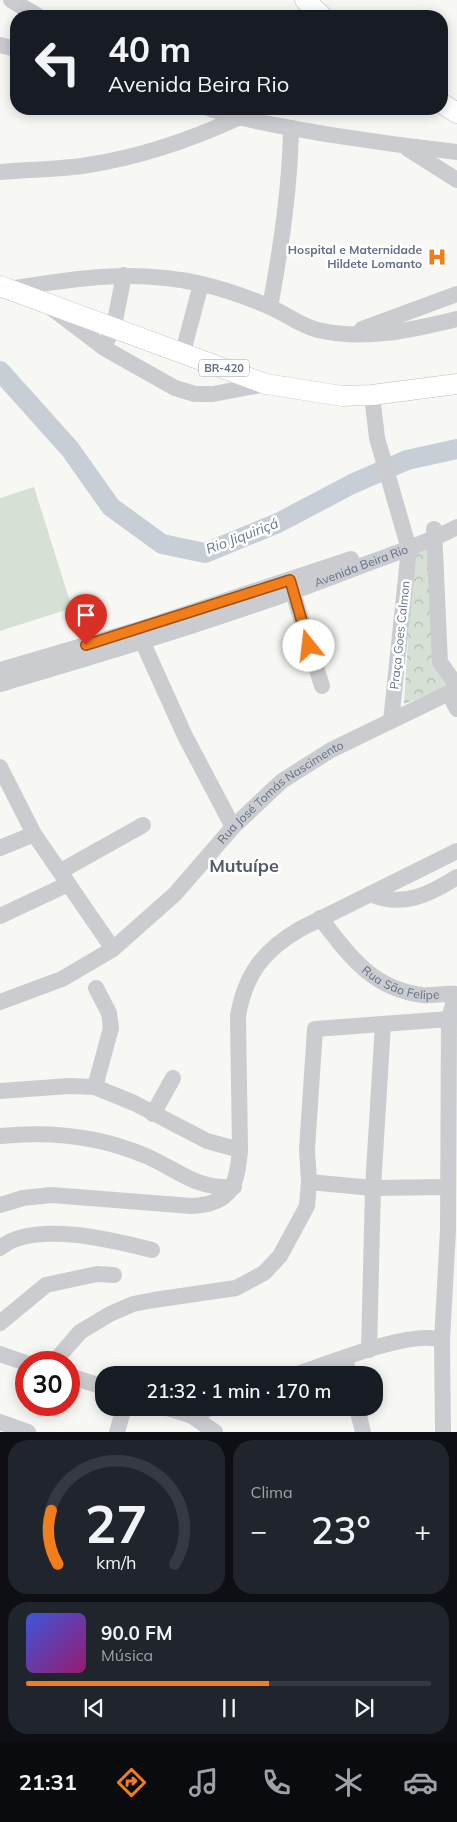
<!DOCTYPE html>
<html lang="pt">
<meta charset="utf-8">
<style>
:root{--surface:#171b24;--page:#20242c;--text:#f1f3f6;--muted:#9ea1a6;--line:#363941;--accent:#f17d1b}
body{margin:0;font-family:Mulish,sans-serif;background:var(--page);color:var(--text);height:100vh;display:flex;flex-direction:column;font-size:19px;white-space:nowrap}
*{box-sizing:border-box;margin:0}
p{font-size:16px;color:var(--muted)}
.icon{flex:none;width:28px;height:28px;fill:none;stroke:currentColor;stroke-width:2;stroke-linecap:round;stroke-linejoin:round}
.map{position:relative;height:1432px;overflow:hidden}
.panel{display:flex;flex-direction:column;gap:8px;padding:8px;background:#0d0f14;flex:1}
.panel>*{flex:none}
.hud{position:absolute;left:10px;top:10px;width:438px;height:105px;border-radius:20px;box-shadow:0 2px 12px #0003;background:#171b24;color:var(--text);overflow:hidden}
.speed{position:absolute;left:15px;top:1351px;display:flex;gap:10px;font-size:25px;font-weight:700;text-align:center}
.speed>*{display:grid;place-content:center;width:65px;height:65px;border-radius:50%;background:var(--surface);box-shadow:0 2px 12px #0003;line-height:1}
.speed .limit{border:8px solid #d22;background:#fff;color:#111}
.pin{position:absolute;display:grid;place-items:center;width:42px;height:42px;color:#fff;margin:-51px -21px;border-radius:50% 50% 50% 0;rotate:-45deg;box-shadow:0 0 5px #0007}
.pin .icon{rotate:45deg}
.me{position:absolute;width:55px;margin:-28px;rotate:344deg;stroke-linejoin:round;filter:drop-shadow(0 0 4px #0008)}
.turn{display:flex;align-items:center;gap:18px;height:105px;padding:0 15px;font-size:22px}
.turn .icon{width:65px;height:65px;stroke-width:2.5}
.turn b{display:block;font-size:35px;line-height:42px}
.big{font-size:38px;font-weight:600;line-height:1.1}
.panel .card{flex:1;display:flex;flex-direction:column;justify-content:center;gap:8px;min-width:0;padding:0 18px;border-radius:20px;background:var(--page)}
.panel .dial{align-items:center;gap:0}
.dial svg{height:130px;overflow:visible;fill:none;stroke:var(--line);stroke-width:7;stroke-linecap:round;text-anchor:middle}
.dial text{fill:var(--text);stroke:none}
.song{display:flex;align-items:center;gap:15px}
.cover{width:60px;height:60px;border-radius:8px;background:linear-gradient(135deg,hsl(230 70% 55%),hsl(320 70% 35%))}
.played{height:5px;border-radius:2px;background:linear-gradient(90deg,var(--accent) 60%,var(--line) 60%)}
.keys{display:flex;justify-content:space-around;direction:ltr}
.heat{display:flex;justify-content:space-between;align-items:center;font-size:28px;direction:ltr}
.panel .tiles{flex:1;display:grid;gap:8px;grid-template-columns:1fr 1fr}
.card:last-child{grid-column:span 2}
.trip{position:absolute;left:95px;top:1366px;width:288px;height:50px;border-radius:20px;background:var(--surface);box-shadow:0 2px 12px #0003;font-weight:600;line-height:50px;text-align:center}
.menu{display:flex;height:80px;justify-content:space-around;align-items:center;background:#090b0e;color:var(--muted)}
.menu .icon{width:35px;height:35px}
.menu .on{color:var(--accent)}
.menu b{font-size:22px;color:var(--text)}
.map>svg:first-child{display:block}
.forest{fill:url(#forest-crowns)}
.pitch{fill:#d7e0d5}
.lines{fill:none;stroke-linecap:round;stroke-linejoin:round}
.river{stroke:#c7ced5;stroke-width:20}
.major-casing{stroke:#bcbec3;stroke-width:21}
.minor{stroke:#caccd0;stroke-width:16}
.major{stroke:#fff;stroke-width:20}
.route-casing{stroke:#9d5112;stroke-width:12}
.route{stroke:#f17d1b;stroke-width:9}
.labels{text-anchor:middle;stroke-width:5;stroke-linejoin:round;paint-order:stroke}
.shield{fill:#fff;stroke:#929bac;stroke-width:1}
.shield-label{font-size:11px;font-weight:bold;fill:#647088}
.poi-label{font-size:12px;font-weight:bold;fill:#647088;stroke:#fff;text-anchor:end}
.street-label{font-size:12px;fill:#647088;stroke:#fff}
.water-label{font-size:14px;font-style:italic;fill:#64788b;stroke:#fff}
.district-label{font-size:18px;font-weight:bold;fill:#535b6c;stroke:#fff}
</style>
<div class="map">
<svg width="457" height="1432" viewBox="0 0 457 1432">
<defs>
<pattern id="forest-crowns" width="20" height="18" patternUnits="userSpaceOnUse" patternTransform="scale(1.25)"><rect width="20" height="18" fill="#d7e0d5"/><path d="M2 6a3 3 0 1 1 6 0M12 15a3 3 0 1 1 6 0" fill="none" stroke="#b2bab3"/></pattern>
</defs>
<rect width="100%" height="100%" fill="#f7f8f4"/>
<polygon class="forest" points="432,544 449,687 404,704 413,552"/>
<polygon class="pitch" points="34,487 72,608 0,631 0,498"/>
<g class="lines">
<polyline class="river" points="0,371 70,449 111,507 162,544 205,553 278,523 352,484 407,460 457,449"/>
<g class="major-casing">
<g id="major">
<polyline points="305,0 322,16"/>
<polyline points="441,103 457,113"/>
<polyline points="0,286 266,384 342,396 372,395 457,384"/>
</g>
</g>
<g class="minor">
<polyline points="11,0 38,16"/>
<polyline points="0,45 16,49"/>
<path d="M 210,109 C 247,121 286,127 325,134 C 369,141 413,147 457,152"/>
<polyline points="408,149 457,180"/>
<path d="M 0,172 C 29,169 59,170 88,165 C 140,157 190,140 238,118"/>
<path d="M 9,289 C 76,278 134,269 202,284 C 224,289 249,298 270,307 C 286,314 301,326 318,330 C 365,341 412,330 457,319"/>
<polyline points="50,307 104,348 175,388 195,394 213,394 266,384"/>
<path d="M 270,307 C 281,247 290,189 291,128"/>
<polyline points="362,329 457,294"/>
<polyline points="108,339 114,326 124,275"/>
<polyline points="183,352 201,284"/>
<polyline points="372,395 377,438 409,549 391,721"/>
<polyline points="434,529 440,662 457,686"/>
<polyline points="290,583 322,686"/>
<polyline points="138,632 185,736 233,827"/>
<polyline points="0,670 137,630 351,559"/>
<path id="s1" d="M 0,684 C 121,648 241,613 358,567 C 392,554 425,544 457,527"/>
<polyline points="449,694 457,709"/>
<polyline points="0,767 34,834 113,949"/>
<polyline points="0,848 34,834"/>
<polyline points="61,871 143,825"/>
<path d="M 370,894 C 402,908 429,895 457,877"/>
<polyline points="0,916 68,884"/>
<path id="s2" d="M 320,918 C 350,956 371,988 422,995 C 433,996 445,993 456,994 L 449,1019 L 448,1230 L 442,1341 L 443,1432"/>
<polyline points="96,988 109,1013 111,1028 95,1087 134,1103 207,1141 240,1150"/>
<path id="s3" d="M 0,1002 L 62,979 L 113,949 L 175,894 L 233,827 L 282,781 L 331,750 L 457,689"/>
<polyline points="0,1091 69,1086 95,1087"/>
<polyline points="153,1114 173,1078"/>
<path d="M 0,1136 C 49,1131 100,1136 146,1156 C 179,1170 194,1189 234,1187"/>
<polyline points="309,1182 373,1188 447,1187"/>
<path d="M 0,1205 L 23,1198 L 51,1195 L 192,1206 C 232,1204 237,1185 240,1150 L 238,1016 C 245,974 264,950 300,929 L 457,851"/>
<path d="M 0,1248 C 33,1220 113,1240 152,1250"/>
<polyline points="0,1323 46,1285 97,1274 114,1275"/>
<polyline points="369,1350 373,1188 383,1024"/>
<polyline points="0,1354 26,1363"/>
<polyline points="345,1359 349,1375"/>
<polyline points="54,1362 80,1332 110,1314 133,1304 154,1300 236,1288 264,1273 280,1256 307,1206 309,1182 307,1149 315,1029 449,1019"/>
<path d="M 295,1375 C 324,1365 417,1327 442,1341"/>
<polyline points="69,1376 104,1387"/>
<polyline points="167,1408 192,1416 215,1432"/>
<polyline points="357,1408 363,1432"/>
<polyline points="192,1416 210,1408"/>
<polyline points="0,1422 28,1432"/>
<polyline points="117,1432 124,1408"/>
</g>
<use href="#major" class="major"/>
</g>
<g class="lines">
<g class="route-casing">
<polyline id="route" points="86,645 290,580 309,646"/>
</g>
<use href="#route" class="route"/>
</g>
<defs>
<g id="hospital-bare" transform="scale(1.5)"><path d="M-5-5h3v3.5h4V-5h3V5h-3V1.5h-4V5h-3Z" fill="#f17d1b" stroke="#fff" stroke-width="2.5" paint-order="stroke"/></g>
</defs>
<g fill-rule="evenodd">
<use href="#hospital-bare" x="437" y="257"/>
</g>
<g class="labels">
<rect class="shield" x="199" y="359.5" width="50" height="17" rx="4"/>
<g class="shield-label">
<text x="224" y="372">BR-420</text>
</g>
<g class="poi-label">
<text x="422" y="254">Hospital e Maternidade<tspan x="422" dy="14">Hildete Lomanto</tspan></text>
</g>
<g class="street-label">
<text dy="4" stroke="none"><textPath href="#s1" startOffset="380">Avenida Beira Rio</textPath></text>
<text transform="translate(400 635) rotate(-84)" y="4">Praça Goes Calmon</text>
<text dy="4" stroke="none"><textPath href="#s3" startOffset="356">Rua José Tomás Nascimento</textPath></text>
<text dy="4" stroke="none"><textPath href="#s2" startOffset="108">Rua São Felipe</textPath></text>
</g>
<g class="water-label">
<text transform="translate(242 536) rotate(-21)" y="5">Rio Jiquiriçá</text>
</g>
<g class="district-label">
<text x="244" y="872">Mutuípe</text>
</g>
</g>
</svg>
<div class="speed"><div class="limit">30</div></div>
<div class="pin" style="left:86px;top:645px;background:#d93025"><svg class="icon" aria-label="arrive" viewBox="0 0 24 24"><path d="M6 21V4h12l-3 4 3 4H6"/></svg></div>
<svg class="me" style="left:309px;top:646px" viewBox="-20 -20 40 40"><circle r="19" fill="#fff"/><path d="M0-13L10 11 0 6-10 11z" fill="#f17d1b"/></svg>
<div class="trip">21:32 · 1 min · 170 m</div>
<div class="hud">
<div class="turn"><svg class="icon" aria-label="left" viewBox="0 0 24 24"><path d="M17 20v-9H6M10 6l-5 5 5 5"/></svg><div><b>40 m</b>Avenida Beira Rio</div></div>
</div>
</div>
<section class="panel">
<div class="tiles">
<div class="card dial"><svg viewBox="0 0 100 80">
<path d="M14 69A42 42 0 1 1 86 69"/>
<path d="M14 69A42 42 0 0 1 10 36" stroke="#f17d1b"/>
<text x="50" y="56" font-size="32" font-weight="700">27</text>
<text x="50" y="72" font-size="11">km/h</text>
</svg></div>
<div class="card"><p>Clima</p>
<div class="heat"><a>−</a><b class="big">23°</b><a>+</a></div>
</div>
<div class="card">
<div class="song"><i class="cover"></i><div><b>90.0 FM</b><p>Música</p></div></div>
<div class="played"></div>
<div class="keys"><svg class="icon" aria-label="previous" viewBox="0 0 24 24"><path d="M18 5L8 12l10 7zM5 5v14"/></svg><svg class="icon" aria-label="pause" viewBox="0 0 24 24"><path d="M8 5v14M16 5v14"/></svg><svg class="icon" aria-label="next" viewBox="0 0 24 24"><path d="M6 5l10 7-10 7zM19 5v14"/></svg></div>
</div>
</div>
</section>
<nav class="menu">
<b>21:31</b>
<svg class="icon on" aria-label="directions" viewBox="0 0 24 24"><path d="M12 3l9 9-9 9-9-9zM9 14v-3h6M13 9l2 2-2 2"/></svg>
<svg class="icon" aria-label="music" viewBox="0 0 24 24"><path d="M9 18V5l10-2v13"/><circle cx="6" cy="18" r="3"/><circle cx="16" cy="16" r="3"/></svg>
<svg class="icon" aria-label="phone" viewBox="0 0 24 24"><path d="M5 4h4l2 5-3 2q2 4 5 5l2-3 5 2v4C11 20 4 13 5 4z"/></svg>
<svg class="icon" aria-label="climate" viewBox="0 0 24 24"><path d="M12 3v18M4 7l16 10M4 17L20 7"/></svg>
<svg class="icon" aria-label="car" viewBox="0 0 24 24"><path d="M5 17H2v-5l4-1 3-4h7l3 4 3 1v5h-3M9 17h6M6 11h13"/><circle cx="7" cy="17" r="2"/><circle cx="17" cy="17" r="2"/></svg>
</nav>
